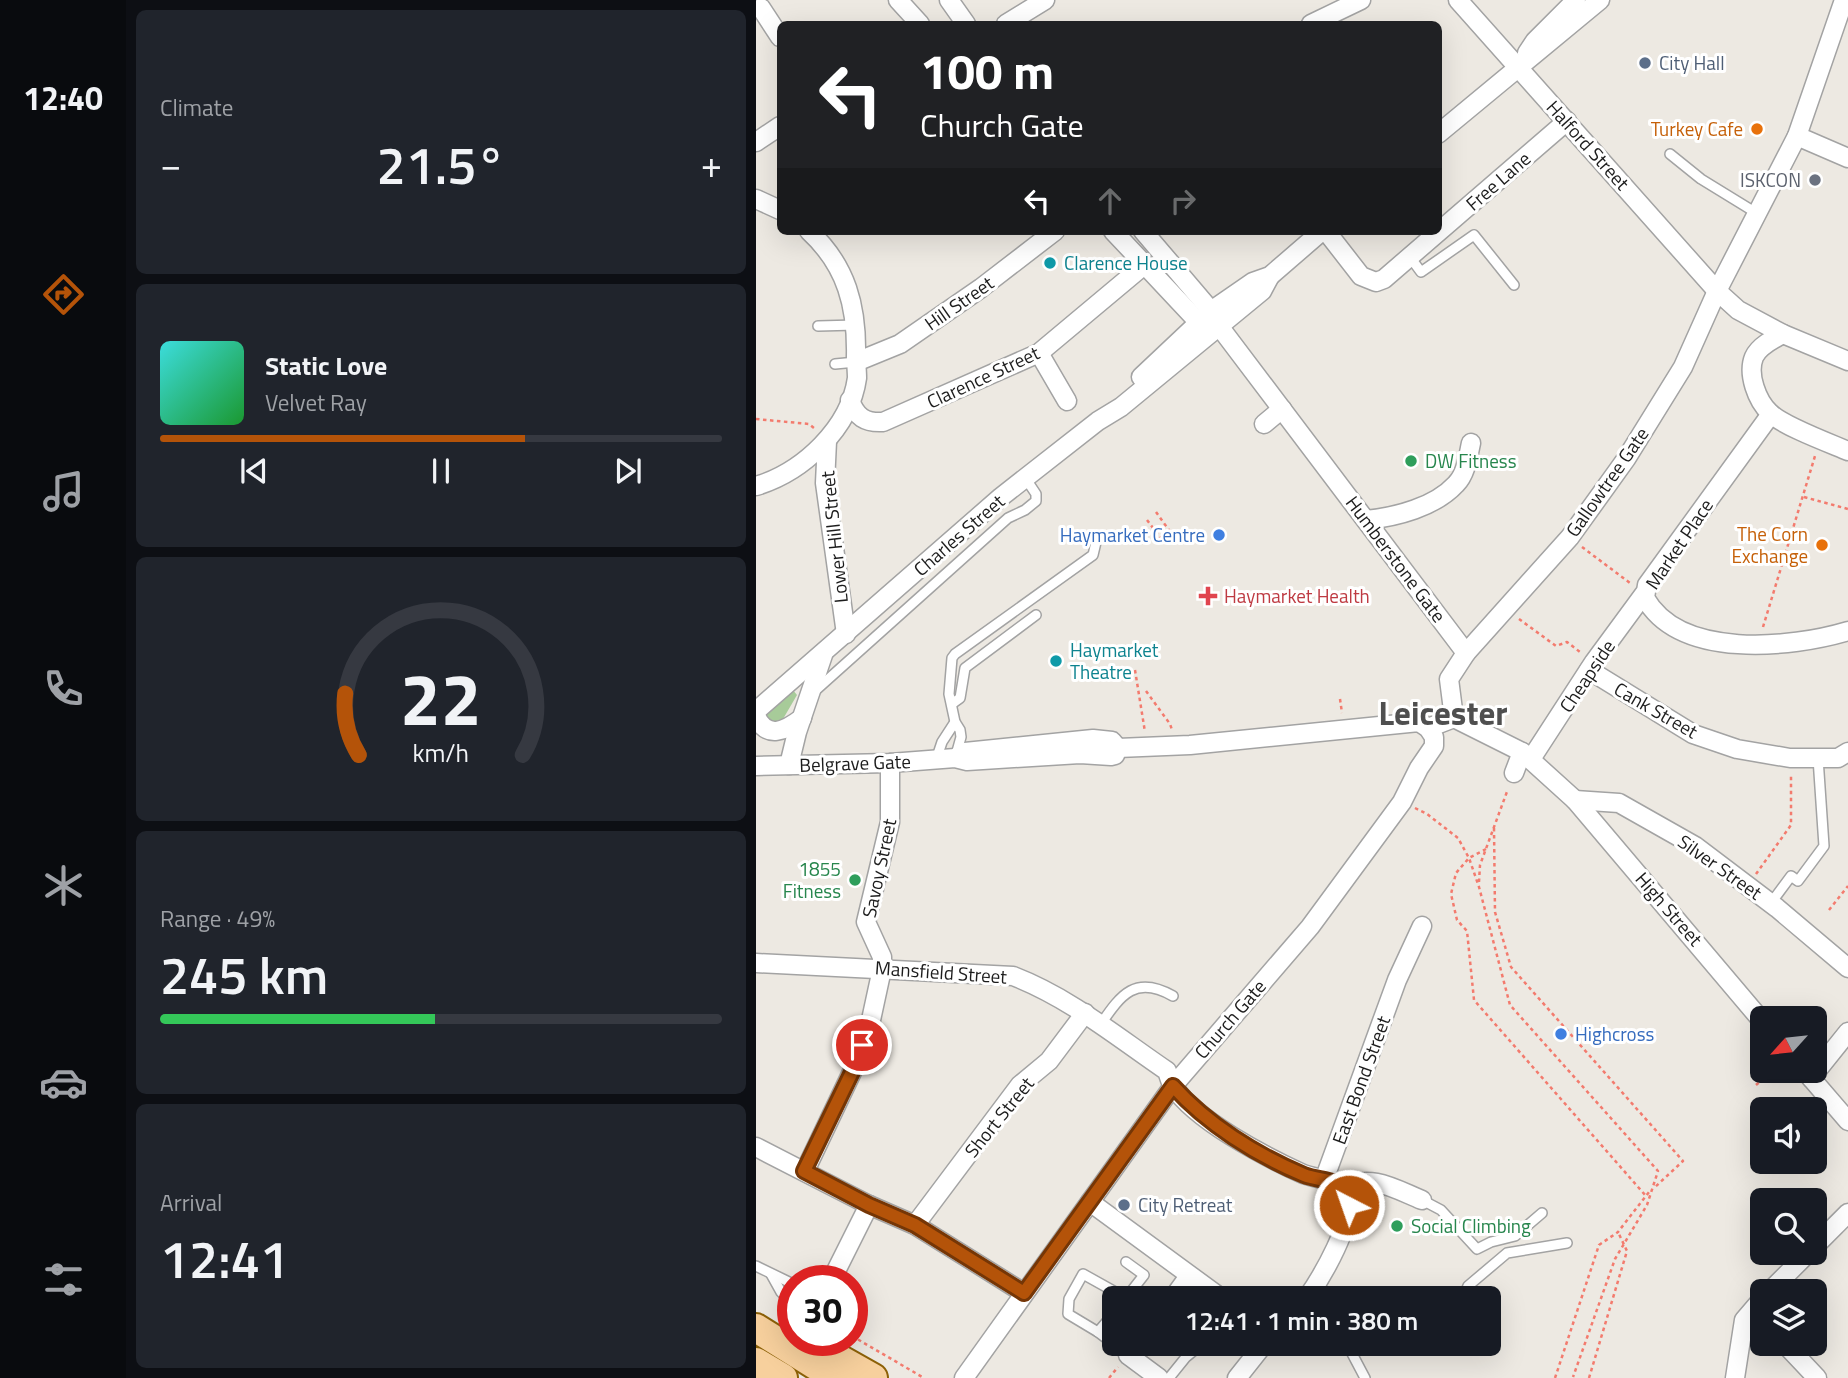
<!DOCTYPE html>
<meta charset="utf-8">
<style>
:root{--surface:#171b24;--page:#20242c;--text:#f1f3f6;--muted:#9ea1a6;--line:#363941;--accent:#b45309}
body{margin:0;font-family:"Titillium Web",sans-serif;background:var(--page);color:var(--text);height:100vh;display:flex;flex-direction:column;font-size:26px;white-space:nowrap}
*{box-sizing:border-box;margin:0}
p{font-size:23px;color:var(--muted)}
.icon{flex:none;width:38px;height:38px;fill:none;stroke:currentColor;stroke-width:2;stroke-linecap:round;stroke-linejoin:round}
.map{position:relative;flex:1;overflow:hidden}
.drawer{display:flex;flex-direction:column;gap:10px;padding:10px;background:#0d0f14;width:630px}
.drawer>*{flex:none}
.guide{position:absolute;left:21px;top:21px;width:665px;height:214px;border-radius:10px;box-shadow:0 7px 28px #0002;background:#202124;color:#fff;overflow:hidden}
.needle{width:46px;rotate:243deg}
.tools{position:absolute;left:994px;top:1006px;display:grid;gap:14px}
.tools a{display:grid;place-items:center;width:77px;height:77px;border-radius:10px;background:var(--surface);box-shadow:0 7px 28px #0002;font-size:35px}
.speed{position:absolute;left:21px;top:1265px;display:flex;gap:14px;font-size:35px;font-weight:700;text-align:center}
.speed>*{display:grid;place-content:center;width:91px;height:91px;border-radius:50%;background:var(--surface);box-shadow:0 7px 28px #0002;line-height:1}
.speed .limit{border:10px solid #d22;background:#fff;color:#111}
.pin{position:absolute;display:grid;place-items:center;width:60px;height:60px;color:#fff;margin:-30px;border:4px solid #fff;border-radius:50%;box-shadow:0 2px 7px #0007}
.me{position:absolute;width:77px;margin:-38px;rotate:319deg;stroke-linejoin:round;filter:drop-shadow(0 0 5px #0008)}
.turn{display:flex;align-items:center;gap:24px;height:147px;padding:0 28px;font-size:32px}
.turn .icon{width:91px;height:91px;stroke-width:2.5}
.turn b{display:block;font-size:49px;line-height:60px}
.lanes{display:flex;align-items:center;height:66px;padding:0 28px;background:#0003;justify-content:center;gap:35px;direction:ltr}
.lanes .off{opacity:.35}
.big{font-size:52px;font-weight:600;line-height:1.1}
.drawer .widget{flex:1;display:flex;flex-direction:column;justify-content:center;gap:10px;min-width:0;padding:0 24px;border-radius:10px;background:var(--page)}
.drawer .dial{align-items:center;gap:0}
.dial svg{height:182px;overflow:visible;fill:none;stroke:var(--line);stroke-width:7;stroke-linecap:round;text-anchor:middle}
.dial text{fill:var(--text);stroke:none}
.song{display:flex;align-items:center;gap:21px}
.cover{width:84px;height:84px;border-radius:10px;background:linear-gradient(135deg,hsl(180 70% 55%),hsl(130 70% 35%))}
.played{height:7px;border-radius:4px;background:linear-gradient(90deg,var(--accent) 65%,var(--line) 65%)}
.keys{display:flex;justify-content:space-around;direction:ltr}
.heat{display:flex;justify-content:space-between;align-items:center;font-size:38px;direction:ltr}
.charge{height:10px;border-radius:5px;background:linear-gradient(90deg,#34c759 49%,var(--line) 0)}
.trip{position:absolute;left:346px;top:1286px;width:399px;height:70px;border-radius:10px;background:var(--surface);box-shadow:0 7px 28px #0002;font-weight:600;line-height:70px;text-align:center}
main{display:flex;flex:1;min-height:0}
.tab-bar{display:flex;flex-direction:column;width:126px;justify-content:space-around;align-items:center;background:#090b0e;color:var(--muted)}
.tab-bar .icon{width:49px;height:49px}
.tab-bar .active{color:var(--accent)}
.tab-bar b{font-size:32px;color:var(--text)}
.map>svg:first-child{display:block}
.forest{fill:#a7cb99}
.lines{fill:none;stroke-linecap:round;stroke-linejoin:round}
.lane-casing{stroke:#a3a3a3;stroke-width:12}
.street-casing{stroke:#a3a3a3;stroke-width:21}
.primary-casing{stroke:#8d6107;stroke-width:32}
.path{stroke:#f37b6e;stroke-width:2.5;stroke-dasharray:3.5 3.5;stroke-linecap:butt}
.lane{stroke:#fff;stroke-width:9}
.street{stroke:#fff;stroke-width:18}
.primary{stroke:#f7d09d;stroke-width:28}
.route-casing{stroke:#753606;stroke-width:18}
.route{stroke:#b45309;stroke-width:12}
.service-dot{fill:#5c6f8a;stroke:#fff;stroke-width:2.5}
.food-dot{fill:#e8710a;stroke:#fff;stroke-width:2.5}
.worship-dot{fill:#6b7280;stroke:#fff;stroke-width:2.5}
.culture-dot{fill:#0f9aa8;stroke:#fff;stroke-width:2.5}
.leisure-dot{fill:#2e9e5b;stroke:#fff;stroke-width:2.5}
.shop-dot{fill:#3f7fe0;stroke:#fff;stroke-width:2.5}
.health-dot{fill:#e0444e;stroke:#fff;stroke-width:2.5}
.labels{text-anchor:middle;stroke-width:6;stroke-linejoin:round;paint-order:stroke}
.service-label{font-size:19px;fill:#4e5e75;stroke:#fff;text-anchor:start}
.food-label{font-size:19px;fill:#c56008;stroke:#fff;text-anchor:end}
.street-label{font-size:19px;fill:#1c1c1c;stroke:#fff}
.worship-label{font-size:19px;fill:#5b616d;stroke:#fff;text-anchor:end}
.culture-label{font-size:19px;fill:#0d838f;stroke:#fff;text-anchor:start}
.leisure-label{font-size:19px;fill:#27864d;stroke:#fff;text-anchor:start}
.shop-label{font-size:19px;fill:#366cbe;stroke:#fff;text-anchor:end}
.health-label{font-size:19px;fill:#be3a42;stroke:#fff;text-anchor:start}
.town-label{font-size:33px;font-weight:bold;fill:#4f4f4f;stroke:#fff}
</style>
<main>
<nav class="tab-bar">
<b>12:40</b>
<svg class="icon active" aria-label="directions" viewBox="0 0 24 24"><path d="M12 3l9 9-9 9-9-9zM9 14v-3h6M13 9l2 2-2 2"/></svg>
<svg class="icon" aria-label="music" viewBox="0 0 24 24"><path d="M9 18V5l10-2v13"/><circle cx="6" cy="18" r="3"/><circle cx="16" cy="16" r="3"/></svg>
<svg class="icon" aria-label="phone" viewBox="0 0 24 24"><path d="M5 4h4l2 5-3 2q2 4 5 5l2-3 5 2v4C11 20 4 13 5 4z"/></svg>
<svg class="icon" aria-label="climate" viewBox="0 0 24 24"><path d="M12 3v18M4 7l16 10M4 17L20 7"/></svg>
<svg class="icon" aria-label="car" viewBox="0 0 24 24"><path d="M5 17H2v-5l4-1 3-4h7l3 4 3 1v5h-3M9 17h6M6 11h13"/><circle cx="7" cy="17" r="2"/><circle cx="17" cy="17" r="2"/></svg>
<svg class="icon" aria-label="filters" viewBox="0 0 24 24"><path d="M4 7h16M4 17h16"/><circle cx="9" cy="7" r="2"/><circle cx="15" cy="17" r="2"/></svg>
</nav>
<section class="drawer">
<div class="widget"><p>Climate</p>
<div class="heat"><a>−</a><b class="big">21.5°</b><a>+</a></div>
</div>
<div class="widget">
<div class="song"><i class="cover"></i><div><b>Static Love</b><p>Velvet Ray</p></div></div>
<div class="played"></div>
<div class="keys"><svg class="icon" aria-label="previous" viewBox="0 0 24 24"><path d="M18 5L8 12l10 7zM5 5v14"/></svg><svg class="icon" aria-label="pause" viewBox="0 0 24 24"><path d="M8 5v14M16 5v14"/></svg><svg class="icon" aria-label="next" viewBox="0 0 24 24"><path d="M6 5l10 7-10 7zM19 5v14"/></svg></div>
</div>
<div class="widget dial"><svg viewBox="0 0 100 80">
<path d="M14 69A42 42 0 1 1 86 69"/>
<path d="M14 69A42 42 0 0 1 8 42" stroke="#b45309"/>
<text x="50" y="56" font-size="32" font-weight="700">22</text>
<text x="50" y="72" font-size="11">km/h</text>
</svg></div>
<div class="widget"><p>Range · 49%</p><b class="big">245 km</b><div class="charge"></div></div>
<div class="widget"><p>Arrival</p><b class="big">12:41</b></div>
</section>
<div class="map">
<svg width="1092" height="1378" viewBox="0 0 1092 1378">
<rect width="100%" height="100%" fill="#ede9e2"/>
<polygon class="forest" points="32,684 41,695 27,719 8,728 0,714"/>
<g class="lines">
<g class="lane-casing">
<g id="lane">
<polyline points="914,154 945,179 1002,214"/>
<polyline points="654,257 665,272 718,235 758,285"/>
<polyline points="62,326 100,325"/>
<polyline points="79,364 100,362"/>
<polyline points="60,690 252,518 269,510 280,501 280,494 270,479"/>
<polyline points="197,703 204,698 209,668 280,615"/>
<polyline points="200,755 205,737 204,730 199,722 193,694 196,658 199,654 337,555 341,538"/>
<polyline points="180,760 186,742 199,722"/>
<polyline points="1015,903 1035,876 1042,881 1068,846 1062,758"/>
<path d="M 345,1024 C 365,994 380,975 417,996"/>
<polyline points="666,1200 685,1210 721,1249 735,1242 759,1236 786,1213"/>
<polyline points="370,1262 388,1275 370,1298"/>
<polyline points="0,1266 37,1284"/>
<polyline points="15,1274 25,1292 37,1304"/>
<polyline points="560,1286 566,1298"/>
<polyline points="370,1298 327,1274 313,1299 312,1314 342,1332 372,1355"/>
<polyline points="707,1298 712,1286 751,1253 811,1243"/>
<polyline points="342,1332 359,1312"/>
<polyline points="591,1344 609,1378"/>
<polyline points="413,1378 430,1357 446,1344"/>
</g>
</g>
<g class="street-casing">
<g id="street">
<polyline points="142,0 164,24"/>
<polyline points="193,0 210,24"/>
<polyline points="702,0 961,291 982,310 1027,334 1092,361"/>
<polyline points="5,8 24,37"/>
<polyline points="250,24 289,0"/>
<polyline points="555,24 605,0"/>
<polyline points="771,53 779,41 820,0"/>
<polyline points="682,134 844,0"/>
<polyline points="1041,136 1092,158"/>
<polyline points="0,142 24,126"/>
<polyline points="0,199 24,210"/>
<polyline points="357,231 449,329"/>
<polyline points="387,231 462,319"/>
<polyline points="570,231 605,276 620,282 628,279 811,121"/>
<polyline points="463,326 710,653 693,679 698,718"/>
<path d="M 1027,334 C 1017,339 1003,346 998,357 C 991,374 1001,401 1014,413 C 1027,426 1073,443 1092,451"/>
<polyline points="283,353 311,401"/>
<polyline points="100,362 144,344 225,288 299,231"/>
<polyline points="385,377 455,311 497,282 514,276 566,231"/>
<path d="M 94,400 C 100,417 109,423 127,422 L 283,353 L 387,266"/>
<path d="M 1015,414 L 891,585 L 889,598 C 924,660 1035,648 1092,631"/>
<polyline points="508,424 526,409"/>
<polyline points="71,441 69,483 90,634"/>
<path d="M 0,486 C 47,472 94,428 101,378 C 101,371 100,363 100,356 C 101,307 91,266 53,231"/>
<path d="M 610,520 C 640,517 679,507 700,484 C 710,474 712,457 715,443"/>
<polyline points="710,653 814,537 870,459 927,367 961,291 1041,136 1088,0"/>
<polyline points="833,670 937,734 981,749 1034,758 1082,758 1092,752"/>
<polyline points="0,711 245,497 342,421 365,407 506,291 514,276"/>
<path d="M 0,716 C 11,740 29,731 46,718"/>
<polyline points="672,728 698,718 766,752 819,800 1006,1021"/>
<polyline points="775,759 838,662 888,594"/>
<polyline points="33,765 41,732 67,655"/>
<polyline points="0,766 134,763 199,758 211,761 324,754 355,756 359,755 362,748 356,741 337,739 209,752 199,758"/>
<polyline points="758,773 766,752"/>
<polyline points="819,800 863,803 939,846 1021,908 1092,968"/>
<path d="M 0,963 L 257,976 C 314,998 361,1037 411,1071 C 413,1076 414,1082 417,1086 C 439,1120 508,1156 545,1173 C 560,1180 585,1178 591,1195 C 600,1220 565,1278 551,1298"/>
<polyline points="1049,1071 1092,1121"/>
<polyline points="1055,1078 1092,1032"/>
<polyline points="0,1147 113,1205 159,1225 268,1293"/>
<polyline points="49,1171 97,1070 115,1020 126,969 126,957 110,922 134,822 134,763"/>
<polyline points="568,1180 641,980 666,926"/>
<path d="M 587,1188 C 615,1173 639,1189 666,1200"/>
<polyline points="334,1202 465,1298"/>
<polyline points="159,1225 264,1085 293,1061 329,1013"/>
<polyline points="1059,1246 1092,1213"/>
<polyline points="75,1281 113,1205"/>
<polyline points="1013,1292 1052,1253"/>
<polyline points="417,1298 433,1276"/>
<polyline points="381,1344 372,1355 403,1378"/>
<polyline points="1029,1344 1061,1378"/>
<polyline points="208,1378 417,1086 554,927 646,802 663,768 678,746 678,737 672,728 663,722 434,745 362,748"/>
<polyline points="481,1378 508,1344"/>
<polyline points="979,1378 988,1320 1006,1299"/>
</g>
</g>
<g class="primary-casing">
<g id="primary">
<polyline points="0,1328 80,1378"/>
<polyline points="62,1347 117,1378"/>
<polyline points="0,1362 27,1378"/>
</g>
</g>
<g class="path">
<polyline points="0,419 53,424 58,428"/>
<polyline points="1048,497 1092,509"/>
<polyline points="400,512 415,533"/>
<polyline points="391,520 406,540"/>
<polyline points="826,547 874,583"/>
<polyline points="763,619 800,646 811,642 824,652"/>
<polyline points="1007,627 1059,456"/>
<polyline points="379,670 389,732"/>
<polyline points="390,691 414,724 416,730"/>
<polyline points="584,699 586,713"/>
<polyline points="659,808 671,814 702,838 713,858 723,887 754,1005 902,1171 891,1205 859,1259 817,1377"/>
<polyline points="738,828 739,912 755,967 927,1161 898,1188"/>
<polyline points="730,849 713,858 700,873 695,894 701,920 711,931 718,1000 890,1196"/>
<polyline points="1000,874 1035,825 1035,774"/>
<polyline points="723,882 724,865 752,789"/>
<polyline points="1073,910 1092,886"/>
<polyline points="1000,1085 1016,1071"/>
<polyline points="96,1336 168,1378"/>
<polyline points="353,1378 362,1367"/>
<polyline points="799,1378 843,1245 862,1232 893,1192"/>
<polyline points="833,1378 871,1251 862,1232"/>
</g>
<use href="#lane" class="lane"/>
<use href="#street" class="street"/>
<use href="#primary" class="primary"/>
</g>
<g class="lines">
<g class="route-casing">
<path id="route" d="M 106,1045 L 97,1070 L 48,1171 L 113,1205 L 159,1225 L 268,1293 L 417,1086 C 451,1124 500,1155 548,1175 C 558,1179 569,1179 580,1183 C 589,1186 592,1196 593,1205"/>
</g>
<use href="#route" class="route"/>
</g>
<g class="service-dot">
<circle cx="889" cy="63" r="7"/>
<circle cx="368" cy="1205" r="7"/>
</g>
<g class="food-dot">
<circle cx="1001" cy="129" r="7"/>
<circle cx="1066" cy="545" r="7"/>
</g>
<circle class="worship-dot" cx="1059" cy="180" r="7"/>
<g class="culture-dot">
<circle cx="294" cy="263" r="7"/>
<circle cx="300" cy="661" r="7"/>
</g>
<g class="leisure-dot">
<circle cx="655" cy="461" r="7"/>
<circle cx="99" cy="880" r="7"/>
<circle cx="641" cy="1226" r="7"/>
</g>
<g class="shop-dot">
<circle cx="463" cy="535" r="7"/>
<circle cx="805" cy="1034" r="7"/>
</g>
<path class="health-dot" d="M448.5 585.5h7v7h7v7h-7v7h-7v-7h-7v-7h7z"/>
<g class="labels">
<g class="service-label">
<text x="903" y="70">City Hall</text>
<text x="382" y="1212">City Retreat</text>
</g>
<g class="food-label">
<text x="987" y="136">Turkey Cafe</text>
<text x="1052" y="541">The Corn<tspan x="1052" dy="22">Exchange</tspan></text>
</g>
<g class="street-label">
<text transform="translate(832 145) rotate(48)" y="7">Halford Street</text>
<text transform="translate(742 181) rotate(-41)" y="7">Free Lane</text>
<text transform="translate(203 303) rotate(-35)" y="7">Hill Street</text>
<text transform="translate(227 377) rotate(-25)" y="7">Clarence Street</text>
<text transform="translate(851 482) rotate(-55)" y="7">Gallowtree Gate</text>
<text transform="translate(203 535) rotate(-41)" y="7">Charles Street</text>
<text transform="translate(78 537) rotate(-96)" y="7">Lower Hill Street</text>
<text transform="translate(923 544) rotate(-56)" y="7">Market Place</text>
<text transform="translate(640 559) rotate(53)" y="7">Humberstone Gate</text>
<text transform="translate(831 676) rotate(-56)" y="7">Cheapside</text>
<text transform="translate(900 710) rotate(30)" y="7">Cank Street</text>
<text transform="translate(99 763) rotate(-2)" y="7">Belgrave Gate</text>
<text transform="translate(964 867) rotate(35)" y="7">Silver Street</text>
<text transform="translate(123 868) rotate(-78)" y="7">Savoy Street</text>
<text transform="translate(913 909) rotate(49)" y="7">High Street</text>
<text transform="translate(185 972) rotate(4)" y="7">Mansfield Street</text>
<text transform="translate(474 1019) rotate(-49)" y="7">Church Gate</text>
<text transform="translate(605 1080) rotate(-70)" y="7">East Bond Street</text>
<text transform="translate(243 1117) rotate(-51)" y="7">Short Street</text>
</g>
<g class="worship-label">
<text x="1045" y="187">ISKCON</text>
</g>
<g class="culture-label">
<text x="308" y="270">Clarence House</text>
<text x="314" y="657">Haymarket<tspan x="314" dy="22">Theatre</tspan></text>
</g>
<g class="leisure-label">
<text x="669" y="468">DW Fitness</text>
<text x="85" y="876" text-anchor="end">1855<tspan x="85" dy="22">Fitness</tspan></text>
<text x="655" y="1233">Social Climbing</text>
</g>
<g class="shop-label">
<text x="449" y="542">Haymarket Centre</text>
<text x="819" y="1041" text-anchor="start">Highcross</text>
</g>
<g class="health-label">
<text x="468" y="603">Haymarket Health</text>
</g>
<g class="town-label">
<text x="687" y="725">Leicester</text>
</g>
</g>
</svg>
<div class="tools">
<a><svg class="needle" viewBox="-14 -14 28 28"><path d="M0-13l5 13h-10z" fill="#e53935"/><path d="M0 13l5-13h-10z" fill="#9ea1a6"/></svg></a>
<a><svg class="icon" aria-label="sound" viewBox="0 0 24 24"><path d="M4 9h4l5-4v14l-5-4H4zM17 9q2 3 0 6"/></svg></a>
<a><svg class="icon" aria-label="search" viewBox="0 0 24 24"><circle cx="10" cy="10" r="6"/><path d="M15 15l6 6"/></svg></a>
<a><svg class="icon" aria-label="layers" viewBox="0 0 24 24"><path d="M12 4l9 5-9 5-9-5zM3 14l9 5 9-5"/></svg></a>
</div>
<div class="speed"><div class="limit">30</div></div>
<div class="pin" style="left:106px;top:1045px;background:#d93025"><svg class="icon" aria-label="arrive" viewBox="0 0 24 24"><path d="M6 21V4h12l-3 4 3 4H6"/></svg></div>
<svg class="me" style="left:593px;top:1205px" viewBox="-20 -20 40 40"><circle r="17" fill="#b45309" stroke="#fff" stroke-width="3"/><path d="M0-11L8 9 0 5-8 9z" fill="#fff"/></svg>
<div class="trip">12:41 · 1 min · 380 m</div>
<div class="guide">
<div class="turn"><svg class="icon" aria-label="left" viewBox="0 0 24 24"><path d="M17 20v-9H6M10 6l-5 5 5 5"/></svg><div><b>100 m</b>Church Gate</div></div>
<div class="lanes"><svg class="icon" aria-label="left" viewBox="0 0 24 24"><path d="M17 20v-9H6M10 6l-5 5 5 5"/></svg><svg class="icon off" aria-label="ahead" viewBox="0 0 24 24"><path d="M12 20V5M6 11l6-6 6 6"/></svg><svg class="icon off" aria-label="right" viewBox="0 0 24 24"><path d="M7 20v-9h11M14 6l5 5-5 5"/></svg></div>
</div>
</div>
</main>
